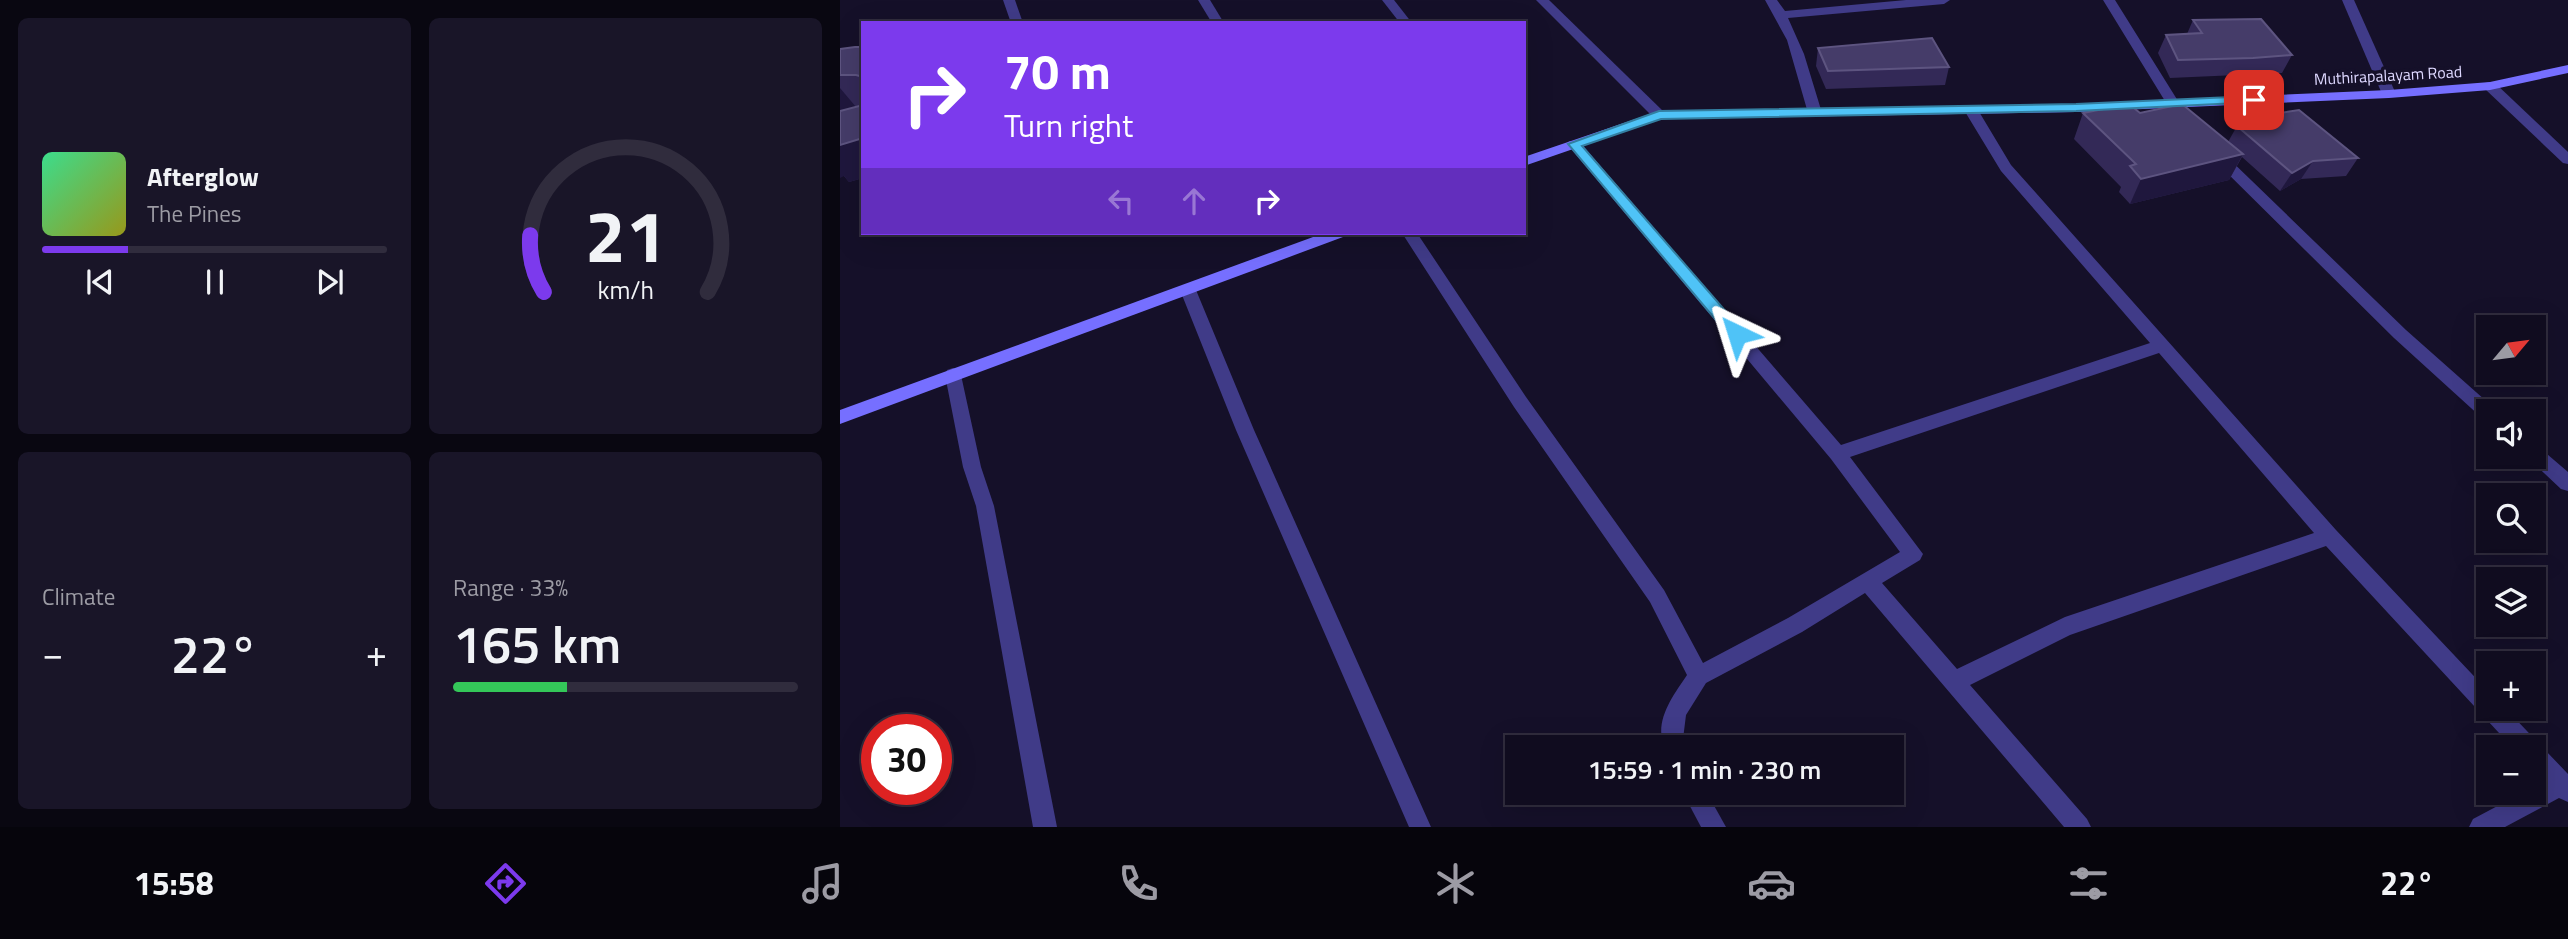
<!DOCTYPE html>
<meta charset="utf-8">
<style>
:root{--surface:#100c1f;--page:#191528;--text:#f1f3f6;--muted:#9c9ba4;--line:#302c3d;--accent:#7c3aed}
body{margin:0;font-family:"Titillium Web",sans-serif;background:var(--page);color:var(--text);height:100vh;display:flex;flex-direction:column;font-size:26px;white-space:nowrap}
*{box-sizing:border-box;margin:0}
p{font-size:23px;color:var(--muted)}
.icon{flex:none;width:38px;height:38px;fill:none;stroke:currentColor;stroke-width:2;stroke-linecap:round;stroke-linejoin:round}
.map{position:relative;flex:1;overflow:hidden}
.details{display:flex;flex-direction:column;gap:18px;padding:18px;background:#090711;width:840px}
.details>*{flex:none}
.top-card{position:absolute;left:21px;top:21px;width:665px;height:214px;border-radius:0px;box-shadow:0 7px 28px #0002,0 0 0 2px var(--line);background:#7c3aed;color:#fff;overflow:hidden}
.needle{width:46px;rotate:61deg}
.controls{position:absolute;left:1636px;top:315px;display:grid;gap:14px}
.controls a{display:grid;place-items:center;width:70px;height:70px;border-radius:0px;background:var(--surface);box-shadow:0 7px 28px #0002,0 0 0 2px var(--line);font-size:35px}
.speed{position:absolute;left:21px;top:714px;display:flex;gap:14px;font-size:35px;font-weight:700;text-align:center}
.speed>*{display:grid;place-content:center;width:91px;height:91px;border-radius:50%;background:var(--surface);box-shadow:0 7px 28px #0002,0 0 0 2px var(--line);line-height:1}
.speed .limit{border:10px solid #d22;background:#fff;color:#111}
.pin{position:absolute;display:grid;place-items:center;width:60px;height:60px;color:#fff;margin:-30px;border-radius:14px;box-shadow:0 4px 10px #0006}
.me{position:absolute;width:77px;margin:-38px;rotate:319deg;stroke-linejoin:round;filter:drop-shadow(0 0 5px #0008)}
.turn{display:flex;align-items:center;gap:24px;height:147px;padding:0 28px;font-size:32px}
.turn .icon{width:91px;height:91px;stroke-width:2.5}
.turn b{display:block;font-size:49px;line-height:60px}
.lanes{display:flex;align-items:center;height:66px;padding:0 28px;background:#0003;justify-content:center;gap:35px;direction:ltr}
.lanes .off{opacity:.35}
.big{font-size:52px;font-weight:600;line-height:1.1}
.details .widget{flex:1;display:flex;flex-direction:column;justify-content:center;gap:10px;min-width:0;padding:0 24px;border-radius:10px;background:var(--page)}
.details .dial{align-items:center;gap:0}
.dial svg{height:182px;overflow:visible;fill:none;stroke:var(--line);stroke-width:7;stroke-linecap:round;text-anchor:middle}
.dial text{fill:var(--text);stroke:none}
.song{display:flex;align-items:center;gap:21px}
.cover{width:84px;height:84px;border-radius:10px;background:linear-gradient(135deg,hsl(150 70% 55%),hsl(60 70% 35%))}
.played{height:7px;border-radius:4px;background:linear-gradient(90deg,var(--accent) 25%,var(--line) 25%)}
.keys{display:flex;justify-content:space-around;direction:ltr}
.heat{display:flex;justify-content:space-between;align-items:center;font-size:38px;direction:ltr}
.charge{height:10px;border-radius:5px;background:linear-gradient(90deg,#34c759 33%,var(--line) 0)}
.details .tiles{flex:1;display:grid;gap:18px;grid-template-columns:repeat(2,1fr)}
.trip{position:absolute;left:665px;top:735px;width:399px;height:70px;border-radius:0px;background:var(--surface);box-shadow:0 7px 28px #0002,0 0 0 2px var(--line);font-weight:600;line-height:70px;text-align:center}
.dock{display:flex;height:112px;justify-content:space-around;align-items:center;background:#06050c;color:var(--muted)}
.dock .icon{width:49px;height:49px}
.dock .selected{color:var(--accent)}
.dock b{font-size:32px;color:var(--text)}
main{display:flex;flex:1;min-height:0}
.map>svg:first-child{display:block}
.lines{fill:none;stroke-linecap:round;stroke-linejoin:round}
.street{fill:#403b88;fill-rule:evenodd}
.secondary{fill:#766fff;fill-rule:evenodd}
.wall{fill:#332957}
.shaded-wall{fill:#1f173d}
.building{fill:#453c69;stroke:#5d5480;stroke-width:2}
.route{fill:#4fc3f7;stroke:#337fa1;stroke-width:2}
.labels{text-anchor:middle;stroke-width:7;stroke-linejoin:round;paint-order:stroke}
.far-street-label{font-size:16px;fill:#ded8ff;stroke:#151029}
</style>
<main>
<section class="details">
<div class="tiles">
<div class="widget">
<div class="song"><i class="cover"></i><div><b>Afterglow</b><p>The Pines</p></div></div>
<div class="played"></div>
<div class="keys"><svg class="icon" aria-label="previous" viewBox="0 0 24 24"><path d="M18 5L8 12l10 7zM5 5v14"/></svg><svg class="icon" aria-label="pause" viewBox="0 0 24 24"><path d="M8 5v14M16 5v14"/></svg><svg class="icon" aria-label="next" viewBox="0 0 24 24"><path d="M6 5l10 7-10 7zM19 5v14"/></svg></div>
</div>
<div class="widget dial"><svg viewBox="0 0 100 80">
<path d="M14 69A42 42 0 1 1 86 69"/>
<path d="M14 69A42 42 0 0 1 8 44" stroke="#7c3aed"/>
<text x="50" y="56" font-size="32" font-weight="700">21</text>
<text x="50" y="72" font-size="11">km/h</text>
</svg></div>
<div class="widget"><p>Climate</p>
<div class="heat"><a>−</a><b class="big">22°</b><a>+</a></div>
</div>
<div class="widget"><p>Range · 33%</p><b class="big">165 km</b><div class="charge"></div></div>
</div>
</section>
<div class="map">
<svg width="1728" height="827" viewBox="0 0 1728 827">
<rect width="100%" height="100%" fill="#151029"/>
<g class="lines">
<g class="street">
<polygon points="163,0 175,0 183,23 171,23"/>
<polygon points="358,0 370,0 384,23 372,23"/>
<polygon points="542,0 554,0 572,23 560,23"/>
<polygon points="696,0 709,0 824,112 824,118 814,118"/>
<polygon points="925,0 937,0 945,11 1066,0 1110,0 1104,4 948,18 964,54 982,113 975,117 968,113 947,40"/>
<polygon points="1263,0 1275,0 1338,101 1352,117 1350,120 1340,120 1328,106"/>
<polygon points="1502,0 1514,0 1556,94 1554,97 1544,97 1542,94"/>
<polygon points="1650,82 1655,83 1728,152 1728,164 1723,163 1645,89 1645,83"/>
<path d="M 1131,106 L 1138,110 L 1171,165 L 1496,530 L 1648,691 L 1648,709 L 1666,709 L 1728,774 L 1728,802 L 1719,798 L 1665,827 L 1629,827 L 1633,819 L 1682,793 L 1694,793 L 1694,787 L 1704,781 L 1694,771 L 1694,747 L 1672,747 L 1486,546 L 1230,635 L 1130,685 L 1247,819 L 1251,827 L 1224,827 L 1025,593 L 962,632 L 866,683 L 846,715 L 843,739 L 846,747 L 824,747 C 814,720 833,696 847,675 L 810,602 L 674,407 L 562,233 L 577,233 L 686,397 L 824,590 L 863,663 L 948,618 L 1060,552 L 991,459 L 727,144 L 729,141 L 739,141 L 1001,445 L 1310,343 L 1161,171 L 1124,110 ZM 1319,353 L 1474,533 L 1225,617 L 1117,669 L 1042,583 L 1080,560 L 1083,554 L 1010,457 Z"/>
<polygon points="1377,151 1382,152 1566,330 1654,408 1656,411 1648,411 1648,420 1642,418 1554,338 1372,158 1370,155"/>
<polygon points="348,284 356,290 414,430 591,827 569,827 396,430 340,290"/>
<polygon points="113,368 119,370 121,375 141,467 154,506 217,827 193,827 136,506 123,467 105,375 107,370"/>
<polygon points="1694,446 1700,448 1728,472 1728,491 1721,489 1688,458 1694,457"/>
<polygon points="843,793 867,793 886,827 861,827"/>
</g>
<g class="secondary">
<polygon points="1728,65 1728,73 1650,90 1549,98 1236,112 820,119 684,166 684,157 819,111 1236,104 1549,90 1650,82"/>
<polygon points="484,233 505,233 503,237 0,424 0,410"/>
</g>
</g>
<g class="wall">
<polygon points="1353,20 1452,55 1442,73 1330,78 1318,53 1326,35 1347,34"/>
<polygon points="23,47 23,178 9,182 4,176 0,111 0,49"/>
<polygon points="978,48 1109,67 1105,85 986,89 976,66"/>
<polygon points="1243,113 1300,113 1388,142 1397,126 1518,158 1506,176 1461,179 1440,191 1402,157 1389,180 1290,204 1279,192 1281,187 1234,139"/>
</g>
<g class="shaded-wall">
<polygon points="0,88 16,107 0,111"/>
<polygon points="23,138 23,178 9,182 4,176 0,178 0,145"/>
<polygon points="1403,154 1389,180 1290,204 1301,179"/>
<polygon points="1473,161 1461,179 1440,191 1452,173"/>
</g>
<g class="building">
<polygon points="1421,19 1452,55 1413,58 1338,60 1326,35 1362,33 1353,20"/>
<polygon points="1092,38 1109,67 988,71 978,48"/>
<polygon points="15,47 23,47 23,77 16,75 0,75 0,49"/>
<polygon points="1289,104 1300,113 1342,104 1403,154 1301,179 1290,166 1296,164 1243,113"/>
<polygon points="23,105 23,138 0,145 0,111"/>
<polygon points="1459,110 1518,158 1473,161 1452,173 1397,126 1422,116"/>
</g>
<polygon class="route" points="1414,96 1418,97 1418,102 1236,111 821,119 742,146 902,330 904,334 902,338 891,338 728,144 819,111 1236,104"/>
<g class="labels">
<g class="far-street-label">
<text transform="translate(1548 75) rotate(-3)" y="6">Muthirapalayam Road</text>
</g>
</g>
</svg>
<div class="controls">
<a><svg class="needle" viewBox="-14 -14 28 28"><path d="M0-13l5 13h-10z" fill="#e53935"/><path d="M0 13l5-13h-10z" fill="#9c9ba4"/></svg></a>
<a><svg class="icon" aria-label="sound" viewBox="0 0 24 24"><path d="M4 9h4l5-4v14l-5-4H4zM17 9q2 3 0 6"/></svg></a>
<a><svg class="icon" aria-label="search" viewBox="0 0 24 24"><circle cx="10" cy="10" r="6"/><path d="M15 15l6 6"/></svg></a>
<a><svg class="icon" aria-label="layers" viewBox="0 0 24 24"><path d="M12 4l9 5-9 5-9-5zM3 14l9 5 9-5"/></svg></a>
<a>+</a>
<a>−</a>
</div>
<div class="speed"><div class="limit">30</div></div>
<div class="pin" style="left:1414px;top:100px;background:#d93025"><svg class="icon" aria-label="arrive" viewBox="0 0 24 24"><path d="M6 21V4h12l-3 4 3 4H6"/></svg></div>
<svg class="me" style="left:897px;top:334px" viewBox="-20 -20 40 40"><path d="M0-17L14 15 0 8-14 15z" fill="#4fc3f7" stroke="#fff" stroke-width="4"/></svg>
<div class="trip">15:59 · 1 min · 230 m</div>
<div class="top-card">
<div class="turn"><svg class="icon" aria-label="right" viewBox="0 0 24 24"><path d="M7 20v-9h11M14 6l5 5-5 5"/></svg><div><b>70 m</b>Turn right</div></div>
<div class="lanes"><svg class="icon off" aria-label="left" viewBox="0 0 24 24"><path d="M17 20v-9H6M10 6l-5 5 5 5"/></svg><svg class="icon off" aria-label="ahead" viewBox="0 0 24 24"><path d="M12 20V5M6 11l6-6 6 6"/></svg><svg class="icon" aria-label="right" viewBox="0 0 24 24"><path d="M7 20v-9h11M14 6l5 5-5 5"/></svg></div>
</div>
</div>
</main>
<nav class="dock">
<b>15:58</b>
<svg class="icon selected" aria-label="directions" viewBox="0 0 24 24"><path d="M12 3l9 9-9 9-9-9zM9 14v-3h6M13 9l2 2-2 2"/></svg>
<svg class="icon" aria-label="music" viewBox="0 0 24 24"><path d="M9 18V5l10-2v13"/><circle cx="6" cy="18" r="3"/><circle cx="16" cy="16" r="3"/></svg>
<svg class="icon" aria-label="phone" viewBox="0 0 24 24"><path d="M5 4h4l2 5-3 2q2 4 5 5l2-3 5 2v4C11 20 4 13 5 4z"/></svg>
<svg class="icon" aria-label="climate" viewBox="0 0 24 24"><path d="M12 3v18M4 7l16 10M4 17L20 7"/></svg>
<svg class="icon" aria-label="car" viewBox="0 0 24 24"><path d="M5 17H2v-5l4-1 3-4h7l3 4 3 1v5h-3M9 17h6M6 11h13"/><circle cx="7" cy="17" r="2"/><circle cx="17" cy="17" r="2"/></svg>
<svg class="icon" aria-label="filters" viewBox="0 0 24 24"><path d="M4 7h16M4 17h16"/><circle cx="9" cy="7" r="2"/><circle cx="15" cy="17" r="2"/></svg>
<b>22°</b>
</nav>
